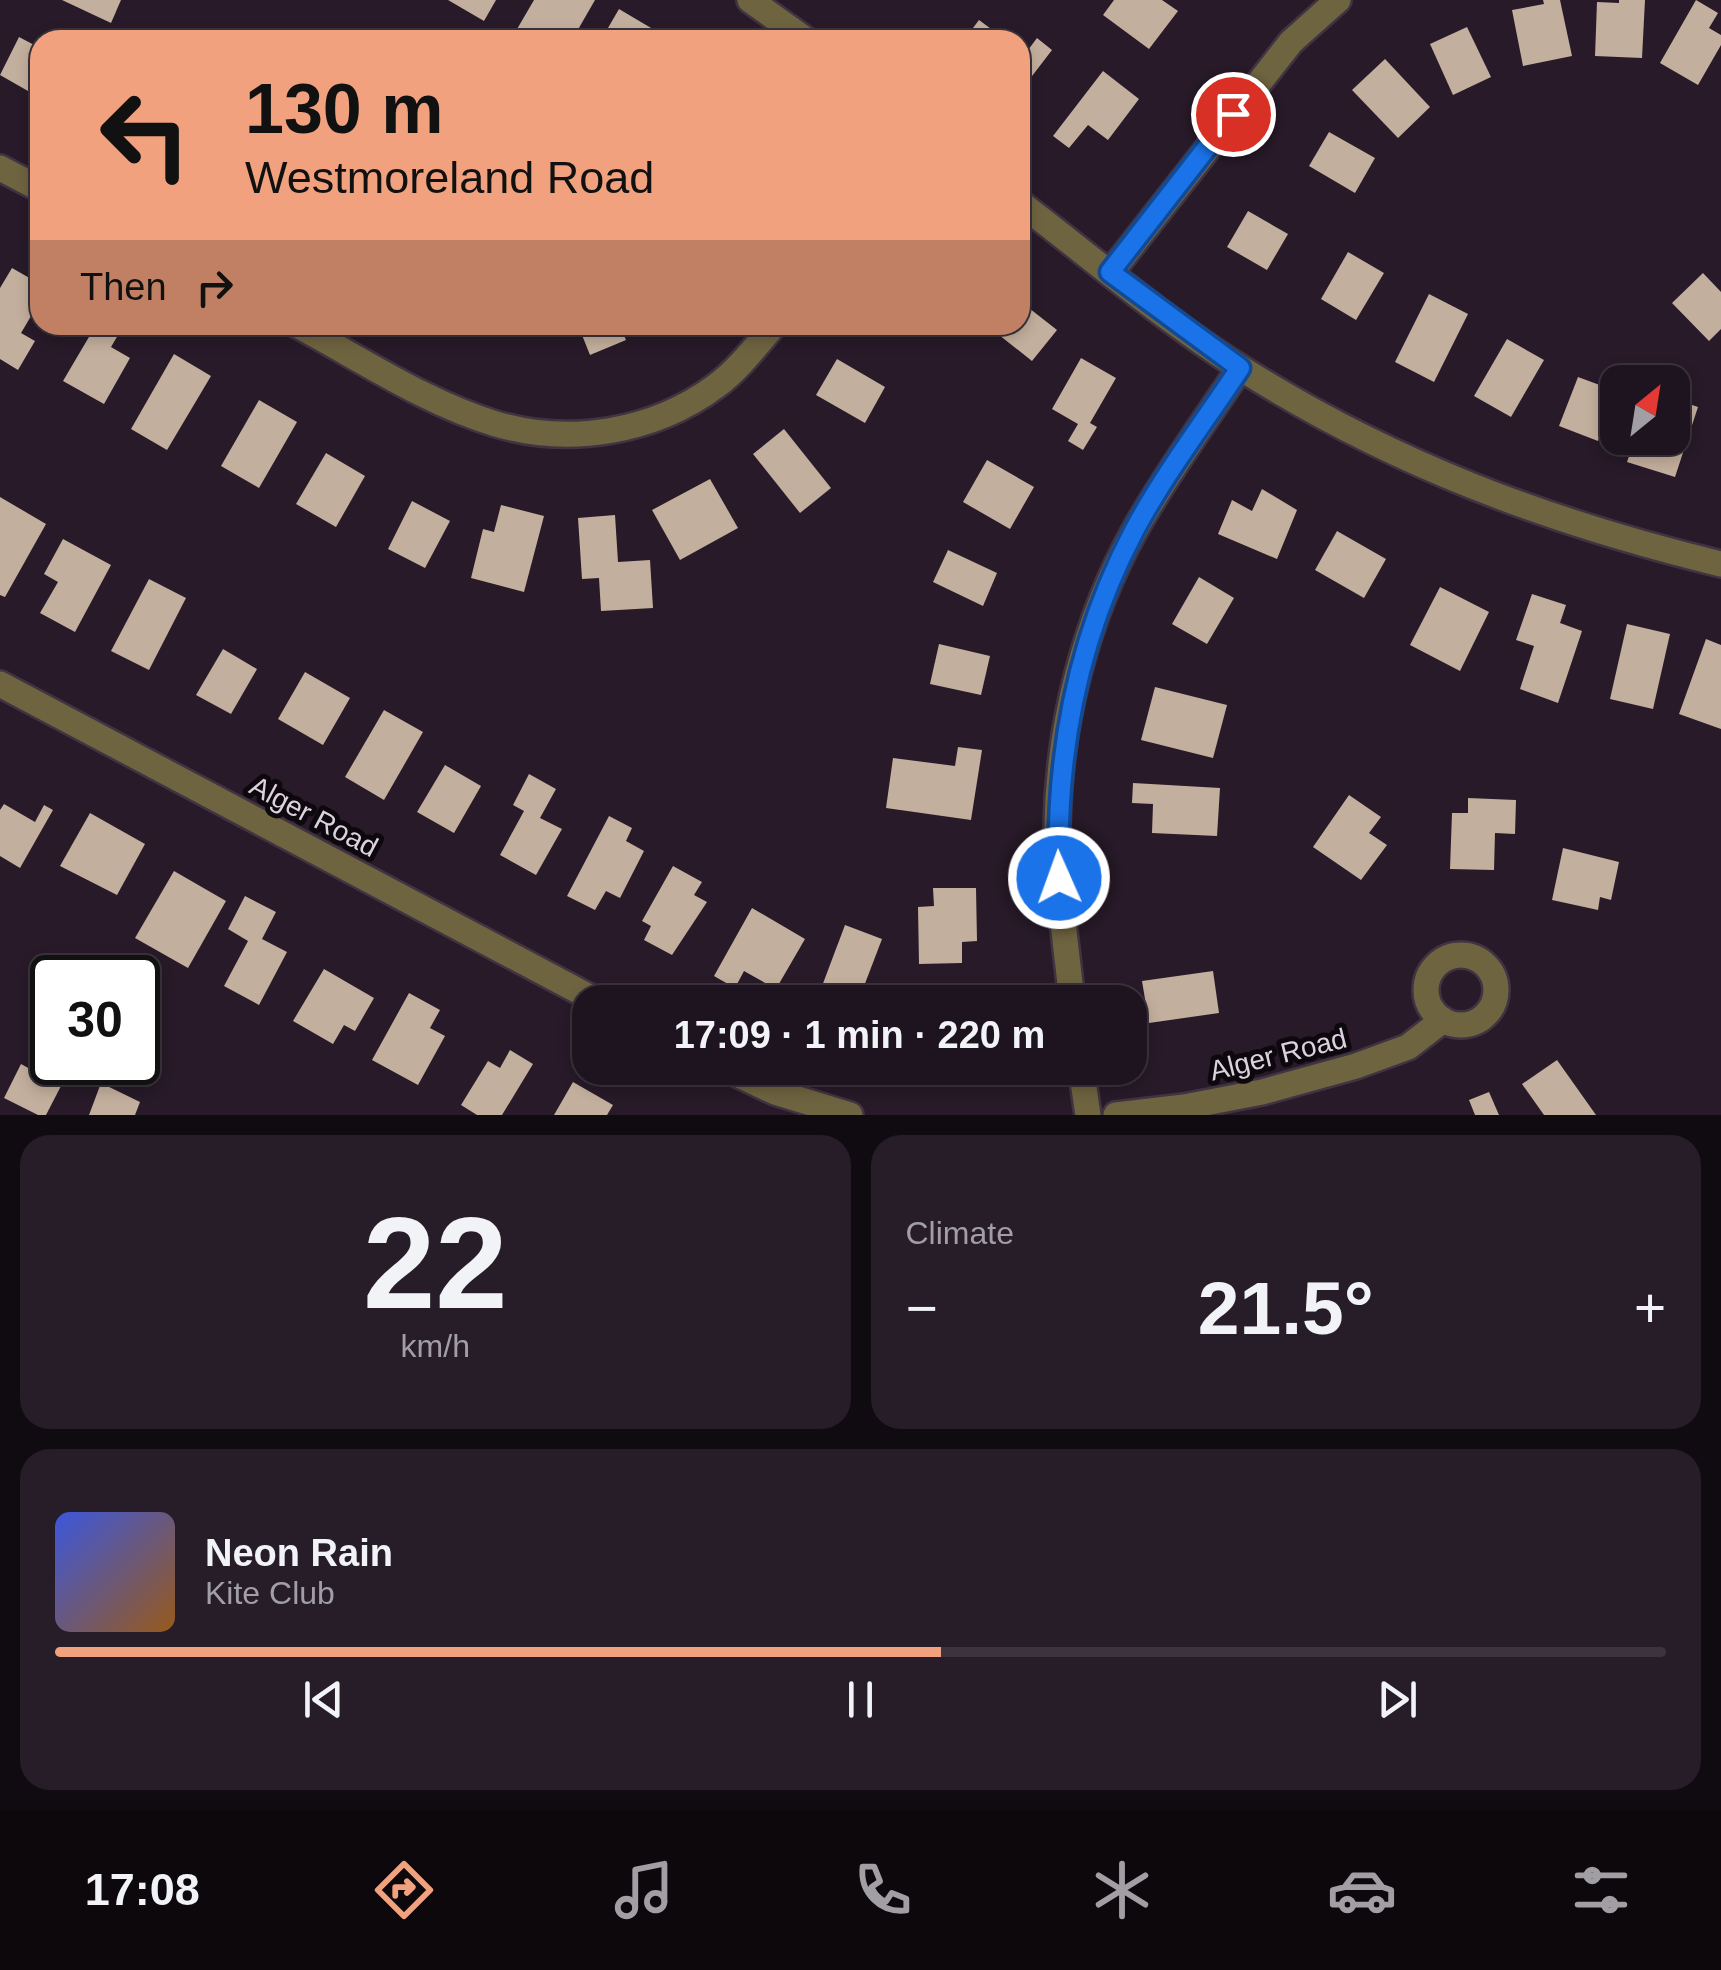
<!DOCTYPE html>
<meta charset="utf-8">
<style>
:root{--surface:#1e141f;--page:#261d28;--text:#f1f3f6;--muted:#a19ea4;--line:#3c333d;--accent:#f2a17e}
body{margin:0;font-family:Helvetica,sans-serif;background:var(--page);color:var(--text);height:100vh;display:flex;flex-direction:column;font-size:38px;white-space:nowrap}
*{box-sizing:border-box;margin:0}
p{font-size:32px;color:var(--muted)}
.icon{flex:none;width:55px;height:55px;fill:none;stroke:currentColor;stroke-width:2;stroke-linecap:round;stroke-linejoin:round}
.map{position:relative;height:1115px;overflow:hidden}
.panel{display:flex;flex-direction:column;gap:20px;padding:20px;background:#100b11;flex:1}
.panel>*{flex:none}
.guide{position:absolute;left:30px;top:30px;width:1000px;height:305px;border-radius:30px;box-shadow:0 5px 15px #0003,0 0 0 2px var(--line);background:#f2a17e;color:#111;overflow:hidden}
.needle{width:65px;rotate:30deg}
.fabs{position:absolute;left:1600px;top:365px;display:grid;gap:20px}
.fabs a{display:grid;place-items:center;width:90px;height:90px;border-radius:20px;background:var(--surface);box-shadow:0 5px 15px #0003,0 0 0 2px var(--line);font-size:50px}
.speed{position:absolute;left:30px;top:955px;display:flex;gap:20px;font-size:50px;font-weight:700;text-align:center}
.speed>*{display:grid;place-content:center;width:130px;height:130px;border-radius:50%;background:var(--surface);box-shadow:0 5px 15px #0003,0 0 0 2px var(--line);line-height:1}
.speed .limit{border:5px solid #111;border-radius:15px;background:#fff;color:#111}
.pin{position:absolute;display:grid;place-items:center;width:85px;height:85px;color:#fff;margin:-42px;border:5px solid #fff;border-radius:50%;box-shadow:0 2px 10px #0007}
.me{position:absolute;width:110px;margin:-55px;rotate:358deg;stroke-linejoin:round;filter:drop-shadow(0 0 8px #0008)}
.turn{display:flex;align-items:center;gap:35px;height:210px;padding:0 50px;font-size:45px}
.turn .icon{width:130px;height:130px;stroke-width:2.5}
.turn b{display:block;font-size:70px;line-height:85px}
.then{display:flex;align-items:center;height:95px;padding:0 50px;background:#0003;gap:20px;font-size:38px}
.big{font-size:75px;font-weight:800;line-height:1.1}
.panel .widget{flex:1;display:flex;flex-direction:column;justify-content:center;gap:15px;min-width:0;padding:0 35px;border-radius:30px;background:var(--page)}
.panel .dial{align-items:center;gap:0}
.dial b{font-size:130px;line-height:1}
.song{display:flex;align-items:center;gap:30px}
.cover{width:120px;height:120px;border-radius:15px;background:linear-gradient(135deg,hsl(230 70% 55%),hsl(30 70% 35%))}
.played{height:10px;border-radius:5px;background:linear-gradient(90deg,var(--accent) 55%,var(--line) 55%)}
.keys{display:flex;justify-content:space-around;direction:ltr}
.heat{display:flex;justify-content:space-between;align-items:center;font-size:55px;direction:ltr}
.panel .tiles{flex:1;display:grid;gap:20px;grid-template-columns:1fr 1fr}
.widget:last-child{grid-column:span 2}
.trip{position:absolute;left:572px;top:985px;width:575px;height:100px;border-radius:30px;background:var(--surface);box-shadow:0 5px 15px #0003,0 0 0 2px var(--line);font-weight:800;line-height:100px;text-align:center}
.menu{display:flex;height:160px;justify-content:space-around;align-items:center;background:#0c080c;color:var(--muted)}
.menu .icon{width:70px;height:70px}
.menu .on{color:var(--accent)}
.menu b{font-size:45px;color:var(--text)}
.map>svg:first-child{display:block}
.building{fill:#c3af9d}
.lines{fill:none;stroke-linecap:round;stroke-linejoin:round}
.minor-casing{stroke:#413442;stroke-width:30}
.minor{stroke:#6f6440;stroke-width:25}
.route-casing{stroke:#114b97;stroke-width:25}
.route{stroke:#1a73e8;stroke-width:18}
.labels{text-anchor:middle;stroke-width:10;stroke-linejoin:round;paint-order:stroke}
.street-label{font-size:28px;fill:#dcd2dd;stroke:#0d070e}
</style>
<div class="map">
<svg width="1721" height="1115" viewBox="0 0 1721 1115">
<rect width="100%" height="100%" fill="#281a29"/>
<g class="building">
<polygon points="62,0 121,0 111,23"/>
<polygon points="448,0 496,0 484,21"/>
<polygon points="534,0 595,0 572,40 521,40 513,36"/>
<polygon points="1114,0 1162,0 1178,11 1149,49 1103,15"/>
<polygon points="1543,0 1560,0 1572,56 1523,66 1512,10 1544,4"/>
<polygon points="1619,0 1645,0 1642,58 1595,56 1597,2 1619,3"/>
<polygon points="1696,0 1718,13 1709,28 1721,35 1721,45 1698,85 1660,63"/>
<polygon points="619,9 668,38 666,40 601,40"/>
<polygon points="979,20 1006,40 964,40"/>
<polygon points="1467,27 1491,77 1453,95 1430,44"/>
<polygon points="19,37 40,48 40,86 35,95 0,75"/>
<polygon points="1037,38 1052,50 1029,80 1020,73 1020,51 1025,54"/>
<polygon points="1385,59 1430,107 1398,138 1352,90"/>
<polygon points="1103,71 1139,99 1108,140 1088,125 1069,148 1053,136"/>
<polygon points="1329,132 1375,158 1355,193 1309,166"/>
<polygon points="1248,211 1288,234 1267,270 1227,247"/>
<polygon points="1348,252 1384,273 1356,320 1321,299"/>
<polygon points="12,268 40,284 40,301 21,333 35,341 18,370 0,359 0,288"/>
<polygon points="1703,273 1721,292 1721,329 1709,341 1672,303"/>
<polygon points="1429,294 1468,314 1434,382 1395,362"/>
<polygon points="1020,301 1057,330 1032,361 994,331 998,325 1020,325"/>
<polygon points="96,325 124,325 111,347 130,358 104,404 63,381"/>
<polygon points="578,325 637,325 622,331 626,340 590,355"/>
<polygon points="1507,339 1544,360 1511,417 1474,396"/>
<polygon points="174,354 211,376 167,450 131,429"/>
<polygon points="1081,358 1116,378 1090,423 1097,427 1083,450 1068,441 1078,424 1052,409"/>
<polygon points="837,359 885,387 865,423 816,395"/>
<polygon points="1578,377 1616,391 1598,441 1559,426"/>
<polygon points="1672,398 1698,407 1675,477 1627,462 1635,438 1672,438"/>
<polygon points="259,400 297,422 259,488 221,466"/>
<polygon points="784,429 831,488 800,513 753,454"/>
<polygon points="326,453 365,476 336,527 296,504"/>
<polygon points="987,460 1034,487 1010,529 963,502"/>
<polygon points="710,479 738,528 680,560 652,510"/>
<polygon points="1262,489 1297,510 1277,559 1218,534 1232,500 1252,511"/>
<polygon points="0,497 46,524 5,597 0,595"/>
<polygon points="412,501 450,521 425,568 388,549"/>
<polygon points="501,505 544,516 524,592 471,578 483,529 494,532"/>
<polygon points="615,515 618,562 650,560 653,608 601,611 599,578 582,579 578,518"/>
<polygon points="1337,531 1386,559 1364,598 1315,570"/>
<polygon points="63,539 111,565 75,632 40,613 58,582 44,574"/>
<polygon points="948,550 997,573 983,606 933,582"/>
<polygon points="1199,577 1234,598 1207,644 1172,624"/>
<polygon points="149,579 186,598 149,670 111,651"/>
<polygon points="1440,587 1489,612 1460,671 1410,645"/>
<polygon points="1532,594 1566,605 1560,623 1582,631 1558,703 1520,689 1534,646 1516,640"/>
<polygon points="1627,624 1670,634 1653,709 1610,699"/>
<polygon points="1706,639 1721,645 1721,729 1679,714"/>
<polygon points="939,644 990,656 981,695 930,684"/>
<polygon points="223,649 257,669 231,714 196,695"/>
<polygon points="305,672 350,698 323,745 278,719"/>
<polygon points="1155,687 1227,705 1213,758 1141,740"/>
<polygon points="384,710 423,732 384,800 345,777"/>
<polygon points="958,747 982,750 971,820 886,808 893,758 955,766"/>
<polygon points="445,765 481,786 454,833 417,812"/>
<polygon points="529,774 556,789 540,818 562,829 536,875 500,855 524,811 513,805"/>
<polygon points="1133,783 1220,788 1217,836 1152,833 1153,804 1132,803"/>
<polygon points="1349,795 1381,817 1369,833 1387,845 1361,880 1313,847"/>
<polygon points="1468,798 1516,800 1515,834 1495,833 1494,870 1450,869 1452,813 1468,813"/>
<polygon points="4,804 35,822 44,805 53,810 20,868 0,856 0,810"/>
<polygon points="90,813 145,844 117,895 60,866"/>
<polygon points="609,816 632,828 626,841 644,851 620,898 606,891 595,910 567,896"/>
<polygon points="1563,848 1619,862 1611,900 1600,897 1598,910 1552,900"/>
<polygon points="673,866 702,882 694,895 707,902 672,955 644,940 651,926 642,921"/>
<polygon points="174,871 226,901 188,968 135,938"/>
<polygon points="933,888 976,888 977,941 962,942 962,963 919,964 918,907 934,906"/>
<polygon points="245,896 276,912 262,939 287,952 259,1005 224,986 248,941 228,929"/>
<polygon points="752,908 805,939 776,989 744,971 735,988 714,976"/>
<polygon points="845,925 882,939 858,1002 816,1002"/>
<polygon points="324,969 374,998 355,1031 344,1025 333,1044 293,1021"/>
<polygon points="1213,971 1219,1013 1149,1023 1142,981"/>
<polygon points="409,993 440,1010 430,1028 445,1036 418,1085 372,1060"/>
<polygon points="510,1050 533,1064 502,1115 477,1115 461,1105 488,1061 500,1068"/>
<polygon points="1557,1060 1596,1115 1544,1115 1522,1084"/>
<polygon points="21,1064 61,1086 46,1115 38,1115 4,1098"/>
<polygon points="573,1082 613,1105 607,1115 554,1115"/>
<polygon points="101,1083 140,1102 135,1115 89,1115"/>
<polygon points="1489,1092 1499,1115 1475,1115 1469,1100"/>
</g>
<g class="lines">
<g class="minor-casing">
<g id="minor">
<polyline points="750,0 806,40"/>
<polyline points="0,168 40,189"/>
<path d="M 1020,203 C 1092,258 1162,318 1239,367 C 1390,463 1548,522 1721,564"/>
<polyline points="1111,272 1291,42 1338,0"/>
<path d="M 297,325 C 361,359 426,403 496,424 C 570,446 654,432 716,386 C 738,370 756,346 774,325"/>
<polyline points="0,684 599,1002"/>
<circle cx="1461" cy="990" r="35"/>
<path d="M 1072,1002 C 1066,944 1057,886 1057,828 C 1058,725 1086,617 1136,528 C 1167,473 1205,421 1240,368"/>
<polyline points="724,1068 775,1092 850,1115"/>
<polyline points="1081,1068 1088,1115"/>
<polyline points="1116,1115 1184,1107 1262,1092 1356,1066 1408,1047 1443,1020"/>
</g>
</g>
<use href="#minor" class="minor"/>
</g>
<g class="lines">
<g class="route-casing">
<path id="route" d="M 1059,878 C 1055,756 1077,638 1135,529 C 1165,473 1205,421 1240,368 L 1110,272 L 1233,114"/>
</g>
<use href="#route" class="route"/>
</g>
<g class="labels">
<g class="street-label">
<text transform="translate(314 816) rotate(28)" y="10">Alger Road</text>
<text transform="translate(1278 1054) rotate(-14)" y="10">Alger Road</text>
</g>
</g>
</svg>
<div class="fabs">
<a><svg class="needle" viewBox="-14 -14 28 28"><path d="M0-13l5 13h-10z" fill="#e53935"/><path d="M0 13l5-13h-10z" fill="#a19ea4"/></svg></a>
</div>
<div class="speed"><div class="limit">30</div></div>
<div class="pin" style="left:1233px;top:114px;background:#d93025"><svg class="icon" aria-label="arrive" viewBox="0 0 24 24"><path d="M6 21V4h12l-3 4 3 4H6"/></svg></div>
<svg class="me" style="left:1059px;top:878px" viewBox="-20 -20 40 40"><circle r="17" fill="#1a73e8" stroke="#fff" stroke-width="3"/><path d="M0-11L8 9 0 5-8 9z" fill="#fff"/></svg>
<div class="trip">17:09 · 1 min · 220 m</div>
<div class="guide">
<div class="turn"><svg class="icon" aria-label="left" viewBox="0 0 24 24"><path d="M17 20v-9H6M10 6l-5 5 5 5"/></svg><div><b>130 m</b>Westmoreland Road</div></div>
<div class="then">Then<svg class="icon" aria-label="right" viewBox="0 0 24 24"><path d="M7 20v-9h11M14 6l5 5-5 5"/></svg></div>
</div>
</div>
<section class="panel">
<div class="tiles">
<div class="widget dial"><b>22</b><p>km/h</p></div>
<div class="widget"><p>Climate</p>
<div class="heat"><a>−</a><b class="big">21.5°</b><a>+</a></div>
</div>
<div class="widget">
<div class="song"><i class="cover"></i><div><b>Neon Rain</b><p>Kite Club</p></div></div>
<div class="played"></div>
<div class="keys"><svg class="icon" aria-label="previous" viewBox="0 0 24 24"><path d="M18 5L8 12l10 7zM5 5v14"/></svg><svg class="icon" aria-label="pause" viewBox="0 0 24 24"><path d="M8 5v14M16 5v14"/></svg><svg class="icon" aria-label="next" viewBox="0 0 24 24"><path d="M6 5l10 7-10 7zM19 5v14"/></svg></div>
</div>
</div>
</section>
<nav class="menu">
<b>17:08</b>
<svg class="icon on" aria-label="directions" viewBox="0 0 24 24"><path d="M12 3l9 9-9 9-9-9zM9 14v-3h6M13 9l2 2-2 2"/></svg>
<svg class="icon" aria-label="music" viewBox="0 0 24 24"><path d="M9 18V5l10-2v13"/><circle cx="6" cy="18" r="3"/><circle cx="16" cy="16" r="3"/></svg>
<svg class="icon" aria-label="phone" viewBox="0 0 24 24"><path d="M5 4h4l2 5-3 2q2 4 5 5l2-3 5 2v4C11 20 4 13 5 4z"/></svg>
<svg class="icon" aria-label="climate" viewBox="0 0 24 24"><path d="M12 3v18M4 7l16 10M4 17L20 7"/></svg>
<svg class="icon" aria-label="car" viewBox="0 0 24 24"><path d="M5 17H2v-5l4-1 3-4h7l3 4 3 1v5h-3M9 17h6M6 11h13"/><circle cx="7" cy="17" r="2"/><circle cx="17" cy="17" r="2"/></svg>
<svg class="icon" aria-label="filters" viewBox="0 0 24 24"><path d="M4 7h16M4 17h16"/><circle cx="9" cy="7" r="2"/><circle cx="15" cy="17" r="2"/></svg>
</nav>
